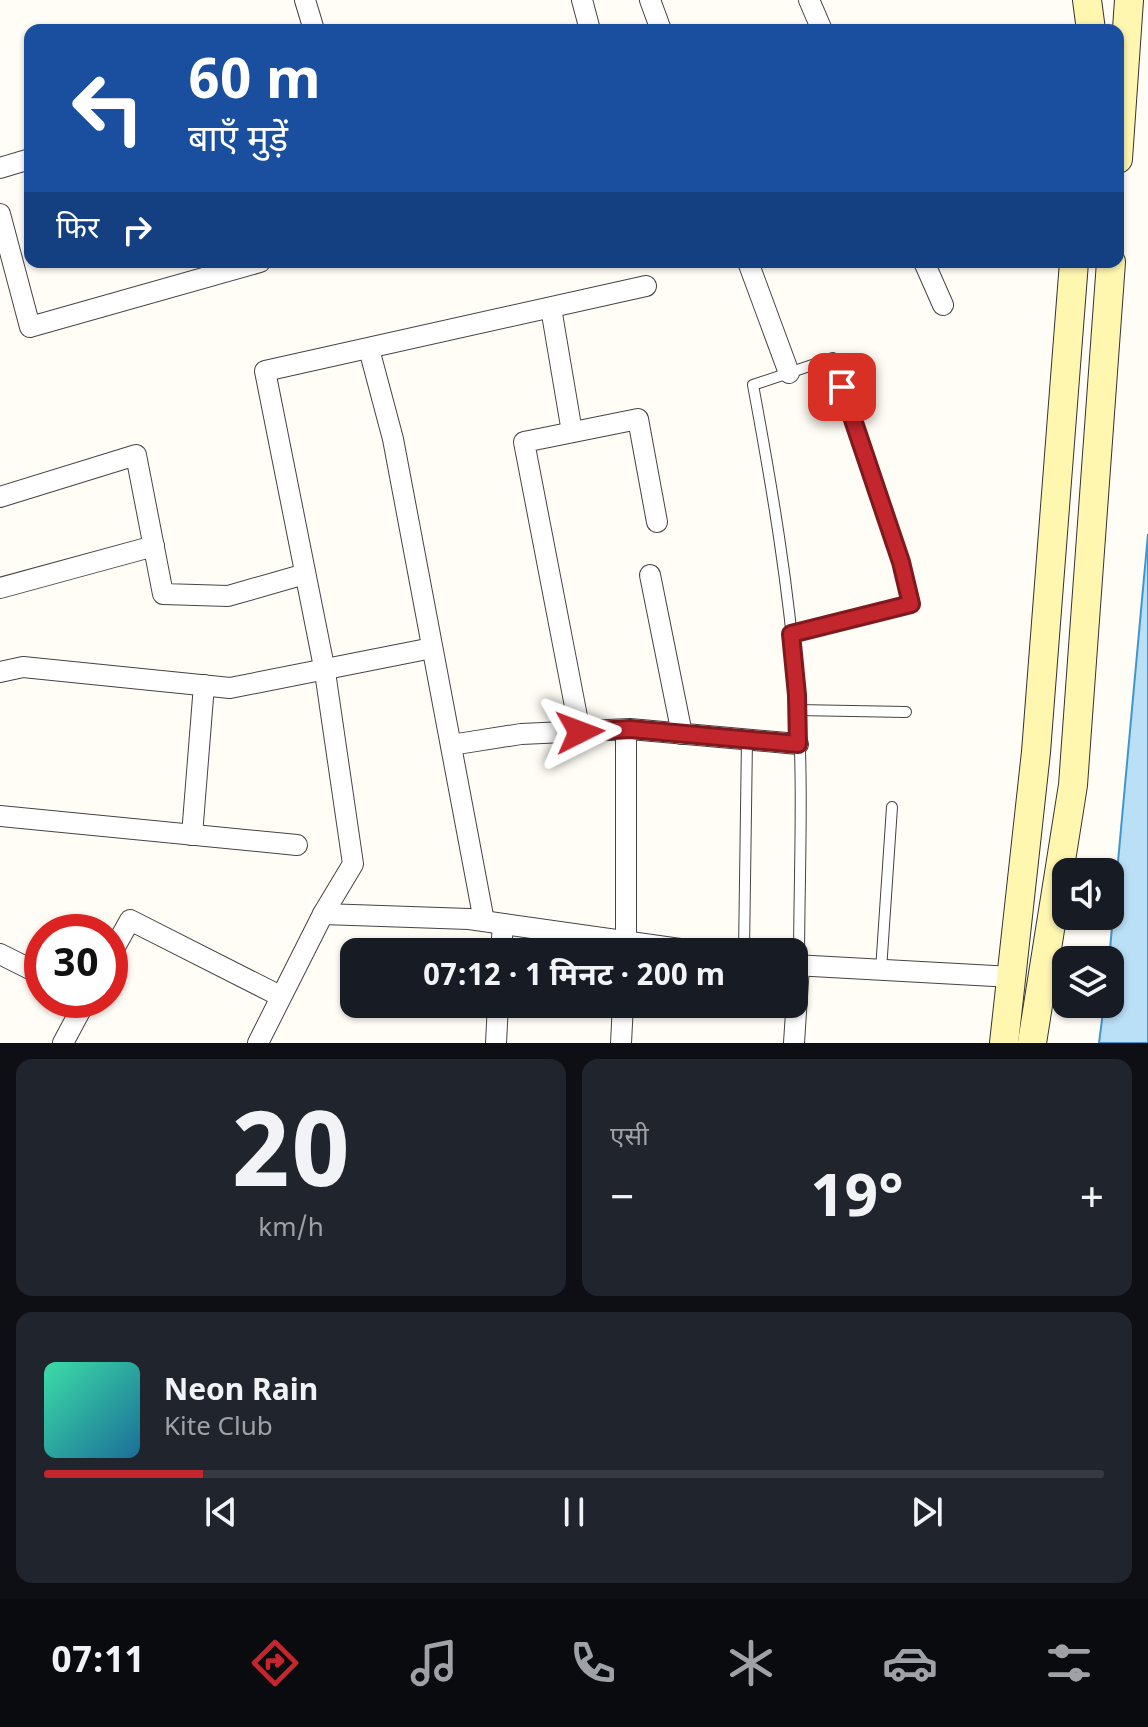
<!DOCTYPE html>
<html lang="hi">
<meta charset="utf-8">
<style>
:root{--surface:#171b24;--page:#20242c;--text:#f1f3f6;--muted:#9ea1a6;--line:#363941;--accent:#c4262e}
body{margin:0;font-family:Georgia,"Noto Sans Devanagari",serif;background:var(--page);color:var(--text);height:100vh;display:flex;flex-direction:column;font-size:30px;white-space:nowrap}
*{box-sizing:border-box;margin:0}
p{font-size:26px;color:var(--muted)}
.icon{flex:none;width:44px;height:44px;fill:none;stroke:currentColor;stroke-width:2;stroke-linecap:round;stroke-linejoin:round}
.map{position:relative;height:1043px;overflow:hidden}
.drawer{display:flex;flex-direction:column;gap:16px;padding:16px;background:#0d0f14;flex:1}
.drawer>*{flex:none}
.banner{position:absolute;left:24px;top:24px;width:1100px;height:244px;border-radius:16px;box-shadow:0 2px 6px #0004;background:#1a4fa0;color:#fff;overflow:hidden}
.fabs{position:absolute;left:1052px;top:858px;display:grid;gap:16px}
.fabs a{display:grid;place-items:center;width:72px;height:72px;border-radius:16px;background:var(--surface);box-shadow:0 2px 6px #0004;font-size:40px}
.speed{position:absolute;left:24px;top:914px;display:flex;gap:16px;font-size:40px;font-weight:700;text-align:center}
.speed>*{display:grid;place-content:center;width:104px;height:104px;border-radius:50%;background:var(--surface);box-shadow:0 2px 6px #0004;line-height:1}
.speed .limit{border:12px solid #d22;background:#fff;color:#111}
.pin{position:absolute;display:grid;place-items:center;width:68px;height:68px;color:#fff;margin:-34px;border-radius:16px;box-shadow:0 4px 12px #0006}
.me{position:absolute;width:88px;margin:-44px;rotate:87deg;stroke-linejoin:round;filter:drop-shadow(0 0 6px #0008)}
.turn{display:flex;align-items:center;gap:28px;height:168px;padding:0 32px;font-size:36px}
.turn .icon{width:104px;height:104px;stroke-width:2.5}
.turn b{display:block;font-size:56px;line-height:68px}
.then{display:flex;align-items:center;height:76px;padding:0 32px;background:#0003;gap:16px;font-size:30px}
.big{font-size:60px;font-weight:700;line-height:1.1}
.drawer .tile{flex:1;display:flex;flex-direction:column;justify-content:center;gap:12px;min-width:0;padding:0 28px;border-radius:16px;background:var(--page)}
.drawer .dial{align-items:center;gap:0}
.dial b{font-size:104px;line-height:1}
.song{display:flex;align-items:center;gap:24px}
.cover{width:96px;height:96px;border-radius:12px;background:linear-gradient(135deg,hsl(160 70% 55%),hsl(200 70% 35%))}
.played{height:8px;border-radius:4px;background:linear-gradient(90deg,var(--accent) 15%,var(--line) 15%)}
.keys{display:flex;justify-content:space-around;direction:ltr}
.heat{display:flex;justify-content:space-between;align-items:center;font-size:44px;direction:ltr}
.drawer .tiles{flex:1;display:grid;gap:16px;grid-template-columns:1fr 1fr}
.tile:last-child{grid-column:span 2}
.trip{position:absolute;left:340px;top:938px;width:468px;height:80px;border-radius:16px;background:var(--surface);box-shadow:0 2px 6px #0004;font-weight:700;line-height:80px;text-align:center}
.tab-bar{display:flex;height:128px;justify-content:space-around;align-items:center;background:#090b0e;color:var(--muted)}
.tab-bar .icon{width:56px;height:56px}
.tab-bar .on{color:var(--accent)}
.tab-bar b{font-size:36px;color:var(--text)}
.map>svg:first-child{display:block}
.water{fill:#b9e0f7;stroke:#3f96cf;stroke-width:2}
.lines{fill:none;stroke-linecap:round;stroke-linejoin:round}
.lane-casing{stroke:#444;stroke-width:12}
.street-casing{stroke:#444;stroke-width:22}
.secondary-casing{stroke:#333;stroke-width:30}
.lane{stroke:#fff;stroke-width:10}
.street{stroke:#fff;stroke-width:20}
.secondary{stroke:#fff6b0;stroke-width:28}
.route-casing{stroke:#7f191e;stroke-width:20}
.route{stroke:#c4262e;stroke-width:14}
</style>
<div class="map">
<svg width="1148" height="1043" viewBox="0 0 1148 1043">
<rect width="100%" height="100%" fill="#fffdf5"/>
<polygon class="water" points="1148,534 1148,1043 1099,1043 1104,1004 1110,1004 1109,960"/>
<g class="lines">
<g class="lane-casing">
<g id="lane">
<path d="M 791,634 L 911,604 L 901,562 L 833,358 L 753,385 C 772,487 789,588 797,692 C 804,782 799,875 799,966"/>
<polyline points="797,710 906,712"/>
<polyline points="744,952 747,739"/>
<polyline points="881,970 892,807"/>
</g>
</g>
<g class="street-casing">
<g id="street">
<polyline points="305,0 314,30"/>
<polyline points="582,0 590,30"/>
<polyline points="650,0 661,30"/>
<polyline points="809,0 822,30"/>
<polyline points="0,168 30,159"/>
<polyline points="0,214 30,327 260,262"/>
<polyline points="748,262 789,373"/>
<polyline points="924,262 943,305"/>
<polyline points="551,308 572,432"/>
<polyline points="369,349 393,439 484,921"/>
<polyline points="0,497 136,455 163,594 228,596 305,574"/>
<polyline points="650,575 682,734"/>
<polyline points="0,588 154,546"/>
<polyline points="0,672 23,667 230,688 432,648"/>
<polyline points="626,730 626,952"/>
<polyline points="580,732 524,442 638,419 657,522"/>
<polyline points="451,745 521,734 630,729 798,744"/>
<polyline points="0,816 297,845"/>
<polyline points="192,835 204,685"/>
<polyline points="323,914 469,919 701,952"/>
<polyline points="501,952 503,924"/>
<polyline points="0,954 42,975"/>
<polyline points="110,956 130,920 280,996"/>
<polyline points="794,965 1012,977"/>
<polyline points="63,1043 86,1000"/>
<polyline points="258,1043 323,914 353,864 325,672 265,371 646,286"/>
<polyline points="496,1043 498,1004"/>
<polyline points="621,1043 623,1004"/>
<polyline points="794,1043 799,966"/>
</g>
</g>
<g class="secondary-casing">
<g id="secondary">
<polyline points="1087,0 1091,30"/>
<polyline points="1118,159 1129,0"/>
<polyline points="1004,1043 1036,752 1074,262"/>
<polyline points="1032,1043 1073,785 1111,262"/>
</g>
</g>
<use href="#lane" class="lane"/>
<use href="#street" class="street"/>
<use href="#secondary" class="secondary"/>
</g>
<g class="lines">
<g class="route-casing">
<polyline id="route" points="580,732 630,729 798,744 797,695 791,634 911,604 901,562 842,387"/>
</g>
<use href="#route" class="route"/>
</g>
</svg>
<div class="fabs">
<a><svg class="icon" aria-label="sound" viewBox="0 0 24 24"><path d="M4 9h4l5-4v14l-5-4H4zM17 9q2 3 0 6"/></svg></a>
<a><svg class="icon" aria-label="layers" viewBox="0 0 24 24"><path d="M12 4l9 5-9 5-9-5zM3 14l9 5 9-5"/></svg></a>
</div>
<div class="speed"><div class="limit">30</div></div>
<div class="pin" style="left:842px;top:387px;background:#d93025"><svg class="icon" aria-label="arrive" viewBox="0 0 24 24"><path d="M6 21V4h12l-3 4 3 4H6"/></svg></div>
<svg class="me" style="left:580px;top:732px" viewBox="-20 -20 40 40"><path d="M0-17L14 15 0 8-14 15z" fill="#c4262e" stroke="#fff" stroke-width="4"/></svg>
<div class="trip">07:12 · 1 मिनट · 200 m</div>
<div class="banner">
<div class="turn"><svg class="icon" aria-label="left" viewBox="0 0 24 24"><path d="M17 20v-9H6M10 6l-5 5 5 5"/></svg><div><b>60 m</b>बाएँ मुड़ें</div></div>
<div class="then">फिर<svg class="icon" aria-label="right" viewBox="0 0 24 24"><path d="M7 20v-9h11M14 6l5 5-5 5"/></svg></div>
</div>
</div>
<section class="drawer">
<div class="tiles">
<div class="tile dial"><b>20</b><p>km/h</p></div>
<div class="tile"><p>एसी</p>
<div class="heat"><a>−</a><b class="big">19°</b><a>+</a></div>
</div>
<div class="tile">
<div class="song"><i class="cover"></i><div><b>Neon Rain</b><p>Kite Club</p></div></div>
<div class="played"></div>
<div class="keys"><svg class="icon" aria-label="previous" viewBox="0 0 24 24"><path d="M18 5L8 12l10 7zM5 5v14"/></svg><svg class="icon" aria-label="pause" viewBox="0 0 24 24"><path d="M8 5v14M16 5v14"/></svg><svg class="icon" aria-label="next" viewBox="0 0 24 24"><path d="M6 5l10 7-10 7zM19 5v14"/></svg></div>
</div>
</div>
</section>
<nav class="tab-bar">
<b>07:11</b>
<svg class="icon on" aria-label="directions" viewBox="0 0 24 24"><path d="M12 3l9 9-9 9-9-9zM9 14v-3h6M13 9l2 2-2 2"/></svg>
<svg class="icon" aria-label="music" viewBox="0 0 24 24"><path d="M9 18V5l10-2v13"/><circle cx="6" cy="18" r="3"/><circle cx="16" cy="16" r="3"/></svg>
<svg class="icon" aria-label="phone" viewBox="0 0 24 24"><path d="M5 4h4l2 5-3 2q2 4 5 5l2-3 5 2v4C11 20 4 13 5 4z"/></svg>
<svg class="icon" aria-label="climate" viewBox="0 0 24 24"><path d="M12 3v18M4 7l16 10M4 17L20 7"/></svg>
<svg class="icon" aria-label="car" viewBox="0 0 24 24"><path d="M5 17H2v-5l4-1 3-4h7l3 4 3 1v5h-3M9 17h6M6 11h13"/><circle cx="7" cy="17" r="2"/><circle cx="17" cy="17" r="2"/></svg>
<svg class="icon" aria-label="filters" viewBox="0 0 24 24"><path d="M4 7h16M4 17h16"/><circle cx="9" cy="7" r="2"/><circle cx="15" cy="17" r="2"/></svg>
</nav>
